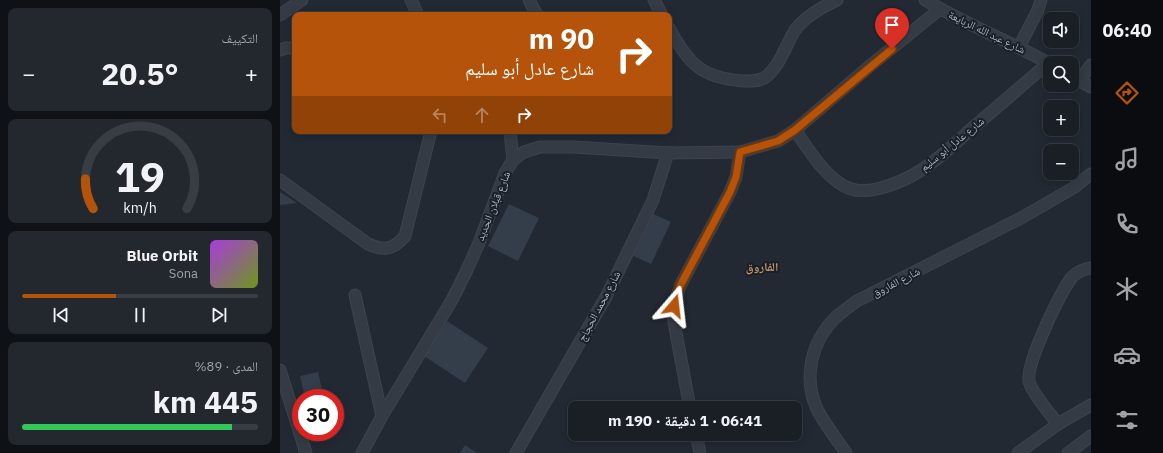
<!DOCTYPE html>
<html lang="ar">
<meta charset="utf-8">
<style>
:root{--surface:#1a1f26;--page:#23272e;--text:#f1f3f6;--muted:#9fa2a7;--line:#383d43;--accent:#b45309}
body{margin:0;font-family:"IBM Plex Sans","Noto Naskh Arabic",sans-serif;background:var(--page);color:var(--text);direction:rtl;height:100vh;display:flex;flex-direction:column;font-size:15px;white-space:nowrap}
*{box-sizing:border-box;margin:0}
p{font-size:13px;color:var(--muted)}
.icon{flex:none;width:22px;height:22px;fill:none;stroke:currentColor;stroke-width:2;stroke-linecap:round;stroke-linejoin:round}
.map{position:relative;flex:1;overflow:hidden;direction:ltr}
.side{display:flex;flex-direction:column;gap:8px;padding:8px;background:#0e1115;width:280px}
.side>*{flex:none}
.guide{position:absolute;left:12px;top:12px;width:380px;height:122px;border-radius:8px;box-shadow:0 2px 10px #0003,0 0 0 1px var(--line);direction:rtl;background:#b45309;color:#fff;overflow:hidden}
.fabs{position:absolute;left:763px;top:12px;display:grid;gap:8px}
.fabs a{display:grid;place-items:center;width:36px;height:36px;border-radius:8px;background:var(--surface);box-shadow:0 2px 10px #0003,0 0 0 1px var(--line);font-size:20px}
.speed{position:absolute;left:12px;top:389px;display:flex;gap:8px;font-size:20px;font-weight:700;text-align:center}
.speed>*{display:grid;place-content:center;width:52px;height:52px;border-radius:50%;background:var(--surface);box-shadow:0 2px 10px #0003,0 0 0 1px var(--line);line-height:1}
.speed .limit{border:6px solid #d22;background:#fff;color:#111}
.pin{position:absolute;display:grid;place-items:center;width:34px;height:34px;color:#fff;margin:-41px -17px;border-radius:50% 50% 50% 0;rotate:-45deg;box-shadow:0 0 4px #0007}
.pin .icon{rotate:45deg}
.me{position:absolute;width:44px;margin:-22px;rotate:17deg;stroke-linejoin:round;filter:drop-shadow(0 0 3px #0008)}
.turn{display:flex;align-items:center;gap:14px;height:84px;padding:0 12px;font-size:18px}
.turn .icon{width:52px;height:52px;stroke-width:2.5}
.turn b{display:block;font-size:28px;line-height:34px}
.lanes{display:flex;align-items:center;height:38px;padding:0 12px;background:#0003;justify-content:center;gap:20px;direction:ltr}
.lanes .off{opacity:.35}
.big{font-size:30px;font-weight:800;line-height:1.1}
.side .card{flex:1;display:flex;flex-direction:column;justify-content:center;gap:6px;min-width:0;padding:0 14px;border-radius:8px;background:var(--page)}
.side .dial{align-items:center;gap:0}
.dial svg{height:104px;overflow:visible;fill:none;stroke:var(--line);stroke-width:7;stroke-linecap:round;text-anchor:middle}
.dial text{fill:var(--text);stroke:none}
.song{display:flex;align-items:center;gap:12px}
.cover{width:48px;height:48px;border-radius:6px;background:linear-gradient(135deg,hsl(280 70% 55%),hsl(80 70% 35%))}
.played{height:4px;border-radius:2px;background:linear-gradient(90deg,var(--accent) 40%,var(--line) 40%)}
.keys{display:flex;justify-content:space-around;direction:ltr}
.heat{display:flex;justify-content:space-between;align-items:center;font-size:22px;direction:ltr}
.charge{height:6px;border-radius:3px;background:linear-gradient(90deg,#34c759 89%,var(--line) 0)}
.trip{position:absolute;left:288px;top:401px;width:234px;height:40px;border-radius:8px;background:var(--surface);box-shadow:0 2px 10px #0003,0 0 0 1px var(--line);font-weight:800;line-height:40px;text-align:center;direction:rtl}
main{display:flex;flex:1;min-height:0}
.dock{display:flex;flex-direction:column;width:72px;justify-content:space-around;align-items:center;background:#0a0c0f;color:var(--muted)}
.dock .icon{width:28px;height:28px}
.dock .active{color:var(--accent)}
.dock b{font-size:18px;color:var(--text)}
.map>svg:first-child{display:block}
.building{fill:#343d4a}
.lines{fill:none;stroke-linecap:round;stroke-linejoin:round}
.minor-casing{stroke:#3e444e;stroke-width:13}
.minor{stroke:#353b44;stroke-width:11}
.route-casing{stroke:#753606;stroke-width:10}
.route{stroke:#b45309;stroke-width:7}
.labels{text-anchor:middle;stroke-width:4;stroke-linejoin:round;paint-order:stroke}
.street-label{font-size:11px;fill:#afb5c1;stroke:#1a2029}
.neighbourhood-label{font-size:12px;font-weight:bold;fill:#c59267;stroke:#1a2029}
</style>
<main>
<nav class="dock">
<b>06:40</b>
<svg class="icon active" aria-label="directions" viewBox="0 0 24 24"><path d="M12 3l9 9-9 9-9-9zM9 14v-3h6M13 9l2 2-2 2"/></svg>
<svg class="icon" aria-label="music" viewBox="0 0 24 24"><path d="M9 18V5l10-2v13"/><circle cx="6" cy="18" r="3"/><circle cx="16" cy="16" r="3"/></svg>
<svg class="icon" aria-label="phone" viewBox="0 0 24 24"><path d="M5 4h4l2 5-3 2q2 4 5 5l2-3 5 2v4C11 20 4 13 5 4z"/></svg>
<svg class="icon" aria-label="climate" viewBox="0 0 24 24"><path d="M12 3v18M4 7l16 10M4 17L20 7"/></svg>
<svg class="icon" aria-label="car" viewBox="0 0 24 24"><path d="M5 17H2v-5l4-1 3-4h7l3 4 3 1v5h-3M9 17h6M6 11h13"/><circle cx="7" cy="17" r="2"/><circle cx="17" cy="17" r="2"/></svg>
<svg class="icon" aria-label="filters" viewBox="0 0 24 24"><path d="M4 7h16M4 17h16"/><circle cx="9" cy="7" r="2"/><circle cx="15" cy="17" r="2"/></svg>
</nav>
<div class="map">
<svg width="811" height="453" viewBox="0 0 811 453">
<rect width="100%" height="100%" fill="#222933"/>
<g class="building">
<polygon points="0,192 17,203 0,205"/>
<polygon points="229,204 259,218 238,261 208,246"/>
<polygon points="369,212 391,222 371,264 349,254"/>
<polygon points="167,321 208,348 185,383 144,356"/>
<polygon points="38,372 44,398 25,398 20,376"/>
<polygon points="185,445 197,453 180,453"/>
</g>
<g class="lines">
<g class="minor-casing">
<g id="minor">
<polyline points="131,0 138,15"/>
<polyline points="249,0 257,15"/>
<polyline points="374,0 382,15"/>
<path d="M 645,0 C 685,24 729,41 770,64"/>
<polyline points="0,15 22,0"/>
<path d="M 389,28 C 408,63 421,78 463,81 C 471,81 480,82 487,76 C 500,65 506,45 515,30 C 525,16 542,7 557,0"/>
<polyline points="739,47 758,10 761,0"/>
<polyline points="0,50 6,48 15,48"/>
<polyline points="792,77 811,87"/>
<polyline points="799,81 811,65"/>
<path d="M 515,130 C 528,149 548,182 571,189 C 594,196 632,178 650,164 C 664,154 677,142 690,130 C 716,108 742,86 768,63"/>
<polyline points="230,131 233,160"/>
<path d="M 0,180 L 88,244 C 104,251 113,250 125,236 L 151,131"/>
<polyline points="75,295 102,416"/>
<polyline points="0,370 26,453"/>
<polyline points="410,408 394,322 394,306 400,286 450,192 456,177 460,152"/>
<path d="M 778,424 C 771,415 751,392 749,381 C 746,363 780,293 792,277 C 797,272 804,269 811,268"/>
<polyline points="416,434 420,453"/>
<polyline points="82,453 102,416 172,300 186,272 199,243 225,173 233,160 244,152 260,147 294,147 388,153 460,152 498,141 515,130 591,65 660,9"/>
<polyline points="236,453 327,295 373,200 388,153"/>
<path d="M 566,453 C 557,440 544,423 537,409 C 523,378 531,342 555,318 C 562,312 570,306 577,301 L 743,217 L 793,188 L 811,174"/>
<polyline points="738,453 778,424 811,405"/>
<polyline points="788,453 811,436"/>
</g>
</g>
<use href="#minor" class="minor"/>
</g>
<g class="lines">
<g class="route-casing">
<polyline id="route" points="394,306 400,286 450,192 456,177 460,152 498,141 515,130 612,49"/>
</g>
<use href="#route" class="route"/>
</g>
<g class="labels">
<g class="street-label">
<text transform="translate(707 32) rotate(26)" y="4">شارع عبد الله الربايعة</text>
<text transform="translate(672 144) rotate(-39)" y="4">شارع عادل أبو سليم</text>
<text transform="translate(213 206) rotate(-68)" y="4">شارع قبلان الحديد</text>
<text transform="translate(616 282) rotate(-27)" y="4">شارع الفاروق</text>
<text transform="translate(319 306) rotate(-62)" y="4">شارع محمد الحجاج</text>
</g>
<g class="neighbourhood-label">
<text x="482" y="271">الفاروق</text>
</g>
</g>
</svg>
<div class="fabs">
<a><svg class="icon" aria-label="sound" viewBox="0 0 24 24"><path d="M4 9h4l5-4v14l-5-4H4zM17 9q2 3 0 6"/></svg></a>
<a><svg class="icon" aria-label="search" viewBox="0 0 24 24"><circle cx="10" cy="10" r="6"/><path d="M15 15l6 6"/></svg></a>
<a>+</a>
<a>−</a>
</div>
<div class="speed"><div class="limit">30</div></div>
<div class="pin" style="left:612px;top:49px;background:#d93025"><svg class="icon" aria-label="arrive" viewBox="0 0 24 24"><path d="M6 21V4h12l-3 4 3 4H6"/></svg></div>
<svg class="me" style="left:394px;top:306px" viewBox="-20 -20 40 40"><path d="M0-17L14 15 0 8-14 15z" fill="#b45309" stroke="#fff" stroke-width="4"/></svg>
<div class="trip">06:41 · 1 دقيقة · 190 m</div>
<div class="guide">
<div class="turn"><svg class="icon" aria-label="right" viewBox="0 0 24 24"><path d="M7 20v-9h11M14 6l5 5-5 5"/></svg><div><b>90 m</b>شارع عادل أبو سليم</div></div>
<div class="lanes"><svg class="icon off" aria-label="left" viewBox="0 0 24 24"><path d="M17 20v-9H6M10 6l-5 5 5 5"/></svg><svg class="icon off" aria-label="ahead" viewBox="0 0 24 24"><path d="M12 20V5M6 11l6-6 6 6"/></svg><svg class="icon" aria-label="right" viewBox="0 0 24 24"><path d="M7 20v-9h11M14 6l5 5-5 5"/></svg></div>
</div>
</div>
<section class="side">
<div class="card"><p>التكييف</p>
<div class="heat"><a>−</a><b class="big">20.5°</b><a>+</a></div>
</div>
<div class="card dial"><svg viewBox="0 0 100 80">
<path d="M14 69A42 42 0 1 1 86 69"/>
<path d="M14 69A42 42 0 0 1 8 46" stroke="#b45309"/>
<text x="50" y="56" font-size="32" font-weight="700">19</text>
<text x="50" y="72" font-size="11">km/h</text>
</svg></div>
<div class="card">
<div class="song"><i class="cover"></i><div><b>Blue Orbit</b><p>Sona</p></div></div>
<div class="played"></div>
<div class="keys"><svg class="icon" aria-label="previous" viewBox="0 0 24 24"><path d="M18 5L8 12l10 7zM5 5v14"/></svg><svg class="icon" aria-label="pause" viewBox="0 0 24 24"><path d="M8 5v14M16 5v14"/></svg><svg class="icon" aria-label="next" viewBox="0 0 24 24"><path d="M6 5l10 7-10 7zM19 5v14"/></svg></div>
</div>
<div class="card"><p>المدى · 89%</p><b class="big">445 km</b><div class="charge"></div></div>
</section>
</main>
